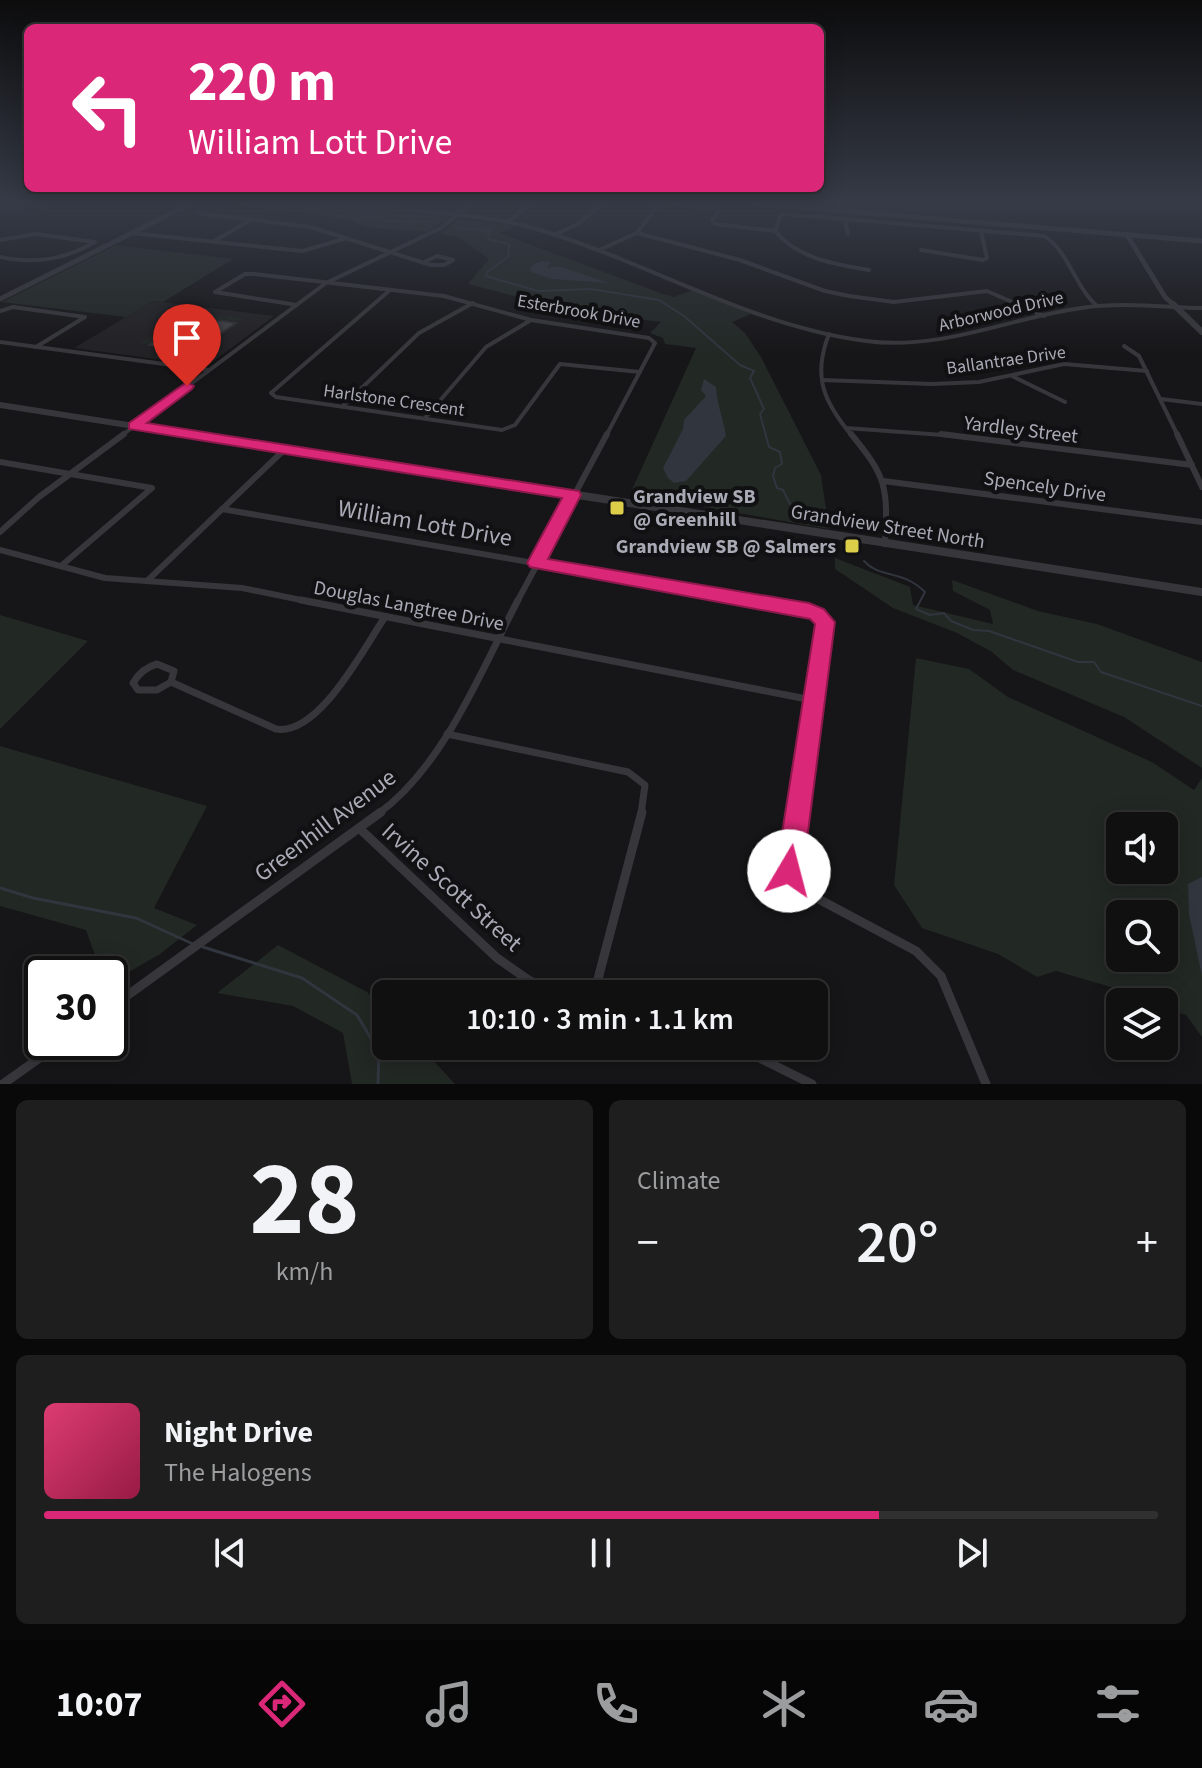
<!DOCTYPE html>
<meta charset="utf-8">
<style>
:root{--surface:#101011;--page:#1e1e1f;--text:#f1f3f6;--muted:#9c9d9f;--line:#303031;--accent:#db2777}
body{margin:0;font-family:"Source Sans 3",sans-serif;background:var(--page);color:var(--text);height:100vh;display:flex;flex-direction:column;font-size:30px;white-space:nowrap}
*{box-sizing:border-box;margin:0}
p{font-size:26px;color:var(--muted)}
.icon{flex:none;width:44px;height:44px;fill:none;stroke:currentColor;stroke-width:2;stroke-linecap:round;stroke-linejoin:round}
.map{position:relative;height:1084px;overflow:hidden}
.side{display:flex;flex-direction:column;gap:16px;padding:16px;background:#090909;flex:1}
.side>*{flex:none}
.hud{position:absolute;left:24px;top:24px;width:800px;height:168px;border-radius:12px;box-shadow:0 4px 20px #0003,0 0 0 2px var(--line);background:#db2777;color:#fff;overflow:hidden}
.buttons{position:absolute;left:1106px;top:812px;display:grid;gap:16px}
.buttons a{display:grid;place-items:center;width:72px;height:72px;border-radius:12px;background:var(--surface);box-shadow:0 4px 20px #0003,0 0 0 2px var(--line);font-size:40px}
.speed{position:absolute;left:24px;top:956px;display:flex;gap:16px;font-size:40px;font-weight:700;text-align:center}
.speed>*{display:grid;place-content:center;width:104px;height:104px;border-radius:50%;background:var(--surface);box-shadow:0 4px 20px #0003,0 0 0 2px var(--line);line-height:1}
.speed .limit{border:4px solid #111;border-radius:12px;background:#fff;color:#111}
.pin{position:absolute;display:grid;place-items:center;width:68px;height:68px;color:#fff;margin:-82px -34px;border-radius:50% 50% 50% 0;rotate:-45deg;box-shadow:0 0 8px #0007}
.pin .icon{rotate:45deg}
.me{position:absolute;width:88px;margin:-44px;rotate:8deg;stroke-linejoin:round;filter:drop-shadow(0 0 6px #0008)}
.turn{display:flex;align-items:center;gap:28px;height:168px;padding:0 32px;font-size:36px}
.turn .icon{width:104px;height:104px;stroke-width:2.5}
.turn b{display:block;font-size:56px;line-height:68px}
.big{font-size:60px;font-weight:600;line-height:1.1}
.side .tile{flex:1;display:flex;flex-direction:column;justify-content:center;gap:12px;min-width:0;padding:0 28px;border-radius:12px;background:var(--page)}
.side .dial{align-items:center;gap:0}
.dial b{font-size:104px;line-height:1}
.song{display:flex;align-items:center;gap:24px}
.cover{width:96px;height:96px;border-radius:12px;background:linear-gradient(135deg,hsl(340 70% 55%),hsl(340 70% 35%))}
.played{height:8px;border-radius:4px;background:linear-gradient(90deg,var(--accent) 75%,var(--line) 75%)}
.keys{display:flex;justify-content:space-around;direction:ltr}
.heat{display:flex;justify-content:space-between;align-items:center;font-size:44px;direction:ltr}
.side .tiles{flex:1;display:grid;gap:16px;grid-template-columns:1fr 1fr}
.tile:last-child{grid-column:span 2}
.trip{position:absolute;left:372px;top:980px;width:456px;height:80px;border-radius:12px;background:var(--surface);box-shadow:0 4px 20px #0003,0 0 0 2px var(--line);font-weight:600;line-height:80px;text-align:center}
.dock{display:flex;height:128px;justify-content:space-around;align-items:center;background:#060607;color:var(--muted)}
.dock .icon{width:56px;height:56px}
.dock .on{color:var(--accent)}
.dock b{font-size:36px;color:var(--text)}
.map>svg:first-child{display:block}
.built{fill:#222124}
.green{fill:#222824;fill-rule:evenodd}
.water{fill:#30353e}
.lines{fill:none;stroke-linecap:round;stroke-linejoin:round}
.stream-far1{stroke:#30353e;stroke-width:2}
.stream{stroke:#30353e;stroke-width:3}
.building{fill:#434247;stroke:#303033;stroke-width:2}
.minor-far3{stroke:#37373b;stroke-width:4}
.minor-far2{stroke:#37373b;stroke-width:6}
.minor-far1{stroke:#37373b;stroke-width:7}
.minor{stroke:#37373b;stroke-width:9}
.tertiary-far2{stroke:#37373b;stroke-width:5}
.tertiary-far1{stroke:#37373b;stroke-width:6}
.tertiary{stroke:#37373b;stroke-width:8}
.route{fill:#db2777;stroke:#8e194d;stroke-width:2}
.poi-dot{fill:#dcce48;stroke:#111012;stroke-width:3}
.labels{text-anchor:middle;stroke-width:8;stroke-linejoin:round;paint-order:stroke}
.far-street-label{font-size:18px;fill:#a9aab5;stroke:#111012}
.street-label{font-size:20px;fill:#a9aab5;stroke:#111012}
.poi-label{font-size:20px;font-weight:bold;fill:#a9aab5;stroke:#111012;text-anchor:start}
.near-street-label{font-size:24px;fill:#a9aab5;stroke:#111012}
</style>
<div class="map">
<svg width="1202" height="1084" viewBox="0 0 1202 1084">
<rect width="100%" height="100%" fill="#161517"/>
<polygon class="built" points="153,301 274,316 207,366 74,348"/>
<g class="green">
<polygon points="228,204 321,204 447,218 428,232 367,227 343,218"/>
<polygon points="459,220 516,226 499,233 663,294 674,297 693,290 751,314 732,322 745,333 761,357 821,475 829,529 630,494 696,348 665,344 663,338 650,333 661,322 564,309 468,284 489,259 459,237 440,234"/>
<polygon points="116,245 233,259 163,302 153,301 126,317 2,302"/>
<polygon points="204,314 243,318 237,321 219,319 201,331 190,329 178,337 163,335 149,344 140,343 173,323"/>
<polygon points="835,558 910,587 913,605 993,624 990,610 953,591 952,580 1038,611 1097,624 1202,662 1202,768 1124,717 1013,670 992,652 957,633 893,608 835,569"/>
<polygon points="0,615 88,641 0,729"/>
<path d="M 916,658 L 969,669 L 1008,697 L 1152,762 L 1194,790 L 1202,778 L 1202,1037 L 1186,1015 L 1164,1008 L 1164,1002 L 1141,1002 L 1121,996 L 1121,990 L 1056,971 L 1037,977 L 998,954 L 922,928 L 894,885 ZM 1120,826 L 1164,826 L 1164,870 L 1120,870 ZM 1120,914 L 1164,914 L 1164,958 L 1120,958 Z"/>
<polygon points="0,746 207,806 154,908 197,925 160,954 110,983 110,974 102,974 86,930 0,906"/>
<polygon points="278,945 367,992 386,1011 386,1046 420,1046 455,1084 352,1084 343,1033 293,1006 217,993"/>
</g>
<g class="water">
<polygon points="543,261 551,262 547,268 558,266 609,283 552,279 531,272 530,269 533,264"/>
<path d="M 704,379 L 716,387 C 717,404 723,418 726,436 L 686,481 L 674,483 L 668,478 L 663,468 L 683,429 L 684,420 L 706,396 L 701,390 Z"/>
<polygon points="1202,877 1202,976 1189,914 1188,884"/>
</g>
<g class="lines">
<g class="stream-far1">
<polyline points="299,204 330,212 347,208 350,212 369,213 388,221 435,222"/>
<polyline points="460,228 490,231 488,239 509,244 508,257 487,272 486,276 538,291 591,289 659,300 684,316 740,365 754,371 750,378 764,409 760,414 769,447 780,452 782,464 775,468 773,476 777,488 783,490 790,504 823,518"/>
<path d="M 864,561 C 880,579 902,569 925,592 L 916,609 L 930,615 L 944,613 L 951,621 L 973,630 L 989,631 L 1078,662 L 1094,662 L 1101,672 L 1202,706"/>
</g>
<g class="stream">
<polyline points="0,888 33,898 136,918 193,944"/>
<polyline points="203,947 302,978 357,1015 379,1052 378,1084"/>
</g>
</g>
<polygon class="building" points="218,320 236,323 194,352 149,345 162,336 177,338 189,330 201,332"/>
<g class="lines">
<g class="minor-far3">
<path d="M 348,204 C 412,214 478,211 540,230 C 650,263 751,326 866,341 C 941,351 1009,318 1081,308 C 1121,302 1162,307 1202,308"/>
<polyline points="671,204 720,209 712,221 715,224 775,231"/>
<polyline points="197,213 310,227 431,265 444,265 453,260 437,256 426,261"/>
<polyline points="845,219 848,234"/>
<polyline points="507,223 530,204"/>
<path d="M 775,231 L 781,215 L 786,214 L 1044,236 C 1068,250 1075,287 1097,306"/>
<path d="M 775,231 C 798,259 835,264 869,270"/>
<polyline points="131,233 302,251 344,239"/>
<polyline points="637,233 740,260 825,291 849,296 894,302 987,291 1044,316"/>
<polyline points="554,235 578,224 602,204"/>
<path d="M 0,240 L 35,234 L 95,242 C 64,260 35,264 0,257"/>
<polyline points="214,241 249,221"/>
<polyline points="599,250 637,233 659,204"/>
<polyline points="921,250 983,260 987,258 981,231"/>
<polyline points="390,290 271,393 276,397 502,430 515,425 560,364 640,372"/>
<polyline points="297,305 215,292 245,274 254,274 444,296 531,320 649,338 655,343 606,436"/>
<polyline points="0,311 13,307 85,317 36,347"/>
<path d="M 829,334 C 812,377 824,402 852,436"/>
<polyline points="0,342 209,370"/>
<polyline points="1124,346 1139,356 1178,436"/>
<polyline points="1012,376 1065,402"/>
<polyline points="822,380 932,384 979,382 1064,364 1147,371"/>
<polyline points="1161,399 1202,404"/>
<polyline points="343,406 419,333 473,303"/>
<polyline points="425,418 486,347 531,320"/>
<polyline points="846,428 957,436"/>
<polyline points="121,436 326,283 441,228 470,204"/>
</g>
<g class="minor-far2">
<path d="M 851,434 C 887,477 888,488 885,544"/>
<polyline points="941,434 1192,465"/>
<polyline points="1177,434 1202,487"/>
<polyline points="0,462 152,488 61,566"/>
<polyline points="883,481 1202,522"/>
<polyline points="222,509 760,602"/>
<polyline points="0,532 39,497 124,434"/>
<polyline points="0,550 105,578 242,588 311,602"/>
<polyline points="147,581 284,450"/>
<polyline points="517,602 607,434"/>
</g>
<g class="minor-far1">
<polyline points="301,600 812,700"/>
<polyline points="749,600 809,610 825,622 797,814"/>
<path d="M 157,664 L 174,671 L 171,682 L 157,690 L 138,690 L 133,683 C 139,673 146,667 157,664 Z"/>
<path d="M 171,682 L 276,729 C 319,736 363,649 385,617"/>
<polyline points="447,734 628,772 645,785 641,814"/>
<path d="M 378,814 C 444,766 481,671 518,600"/>
</g>
<g class="minor">
<polyline points="798,812 789,871 796,887 916,951 941,976 986,1084"/>
<polyline points="359,828 497,958 530,981 564,994"/>
<polyline points="594,994 642,812"/>
<polyline points="110,1008 381,812"/>
<polyline points="735,1046 812,1084"/>
<polyline points="3,1084 62,1042"/>
</g>
<g class="tertiary-far2">
<polyline points="755,204 1202,241"/>
<polyline points="1127,235 1165,297 1175,306"/>
<polyline points="0,299 190,204"/>
</g>
<g class="tertiary-far1">
<polyline points="1173,304 1202,332"/>
<polyline points="0,405 198,436"/>
</g>
<polyline class="tertiary" points="185,434 1202,592"/>
</g>
<linearGradient id="sky" x2="0" y2="1"><stop stop-color="#0c0c0d"/><stop offset="0.57" stop-color="#363b47"/><stop offset="1" stop-color="#363b47" stop-opacity="0"/></linearGradient>
<rect width="1202" height="356" fill="url(#sky)"/>
<polygon class="route" points="187,382 194,386 192,389 147,423 579,491 581,495 548,559 809,603 824,609 835,622 803,871 799,880 789,883 780,880 776,871 815,624 810,619 530,567 527,563 562,498 129,429 129,423"/>
<g class="poi-dot">
<rect x="609" y="500" width="16" height="16" rx="4"/>
<rect x="844" y="538" width="16" height="16" rx="4"/>
</g>
<g class="labels">
<g class="far-street-label">
<text transform="translate(579 311) rotate(10)" y="6">Esterbrook Drive</text>
<text transform="translate(1001 311) rotate(-13)" y="6">Arborwood Drive</text>
<text transform="translate(1006 360) rotate(-8)" y="6">Ballantrae Drive</text>
<text transform="translate(394 400) rotate(8)" y="6">Harlstone Crescent</text>
</g>
<g class="street-label">
<text transform="translate(1021 429) rotate(7)" y="7">Yardley Street</text>
<text transform="translate(1045 486) rotate(8)" y="7">Spencely Drive</text>
<text transform="translate(888 526) rotate(9)" y="7">Grandview Street North</text>
<text transform="translate(409 605) rotate(11)" y="7">Douglas Langtree Drive</text>
</g>
<g class="poi-label">
<text x="633" y="503">Grandview SB<tspan x="633" dy="23">@ Greenhill</tspan></text>
<text x="836" y="553" text-anchor="end">Grandview SB @ Salmers</text>
</g>
<g class="near-street-label">
<text transform="translate(425 523) rotate(10)" y="8">William Lott Drive</text>
<text transform="translate(325 825) rotate(-37)" y="8">Greenhill Avenue</text>
<text transform="translate(452 887) rotate(42)" y="8">Irvine Scott Street</text>
</g>
</g>
</svg>
<div class="buttons">
<a><svg class="icon" aria-label="sound" viewBox="0 0 24 24"><path d="M4 9h4l5-4v14l-5-4H4zM17 9q2 3 0 6"/></svg></a>
<a><svg class="icon" aria-label="search" viewBox="0 0 24 24"><circle cx="10" cy="10" r="6"/><path d="M15 15l6 6"/></svg></a>
<a><svg class="icon" aria-label="layers" viewBox="0 0 24 24"><path d="M12 4l9 5-9 5-9-5zM3 14l9 5 9-5"/></svg></a>
</div>
<div class="speed"><div class="limit">30</div></div>
<div class="pin" style="left:187px;top:386px;background:#d93025"><svg class="icon" aria-label="arrive" viewBox="0 0 24 24"><path d="M6 21V4h12l-3 4 3 4H6"/></svg></div>
<svg class="me" style="left:789px;top:871px" viewBox="-20 -20 40 40"><circle r="19" fill="#fff"/><path d="M0-13L10 11 0 6-10 11z" fill="#db2777"/></svg>
<div class="trip">10:10 · 3 min · 1.1 km</div>
<div class="hud">
<div class="turn"><svg class="icon" aria-label="left" viewBox="0 0 24 24"><path d="M17 20v-9H6M10 6l-5 5 5 5"/></svg><div><b>220 m</b>William Lott Drive</div></div>
</div>
</div>
<section class="side">
<div class="tiles">
<div class="tile dial"><b>28</b><p>km/h</p></div>
<div class="tile"><p>Climate</p>
<div class="heat"><a>−</a><b class="big">20°</b><a>+</a></div>
</div>
<div class="tile">
<div class="song"><i class="cover"></i><div><b>Night Drive</b><p>The Halogens</p></div></div>
<div class="played"></div>
<div class="keys"><svg class="icon" aria-label="previous" viewBox="0 0 24 24"><path d="M18 5L8 12l10 7zM5 5v14"/></svg><svg class="icon" aria-label="pause" viewBox="0 0 24 24"><path d="M8 5v14M16 5v14"/></svg><svg class="icon" aria-label="next" viewBox="0 0 24 24"><path d="M6 5l10 7-10 7zM19 5v14"/></svg></div>
</div>
</div>
</section>
<nav class="dock">
<b>10:07</b>
<svg class="icon on" aria-label="directions" viewBox="0 0 24 24"><path d="M12 3l9 9-9 9-9-9zM9 14v-3h6M13 9l2 2-2 2"/></svg>
<svg class="icon" aria-label="music" viewBox="0 0 24 24"><path d="M9 18V5l10-2v13"/><circle cx="6" cy="18" r="3"/><circle cx="16" cy="16" r="3"/></svg>
<svg class="icon" aria-label="phone" viewBox="0 0 24 24"><path d="M5 4h4l2 5-3 2q2 4 5 5l2-3 5 2v4C11 20 4 13 5 4z"/></svg>
<svg class="icon" aria-label="climate" viewBox="0 0 24 24"><path d="M12 3v18M4 7l16 10M4 17L20 7"/></svg>
<svg class="icon" aria-label="car" viewBox="0 0 24 24"><path d="M5 17H2v-5l4-1 3-4h7l3 4 3 1v5h-3M9 17h6M6 11h13"/><circle cx="7" cy="17" r="2"/><circle cx="17" cy="17" r="2"/></svg>
<svg class="icon" aria-label="filters" viewBox="0 0 24 24"><path d="M4 7h16M4 17h16"/><circle cx="9" cy="7" r="2"/><circle cx="15" cy="17" r="2"/></svg>
</nav>
